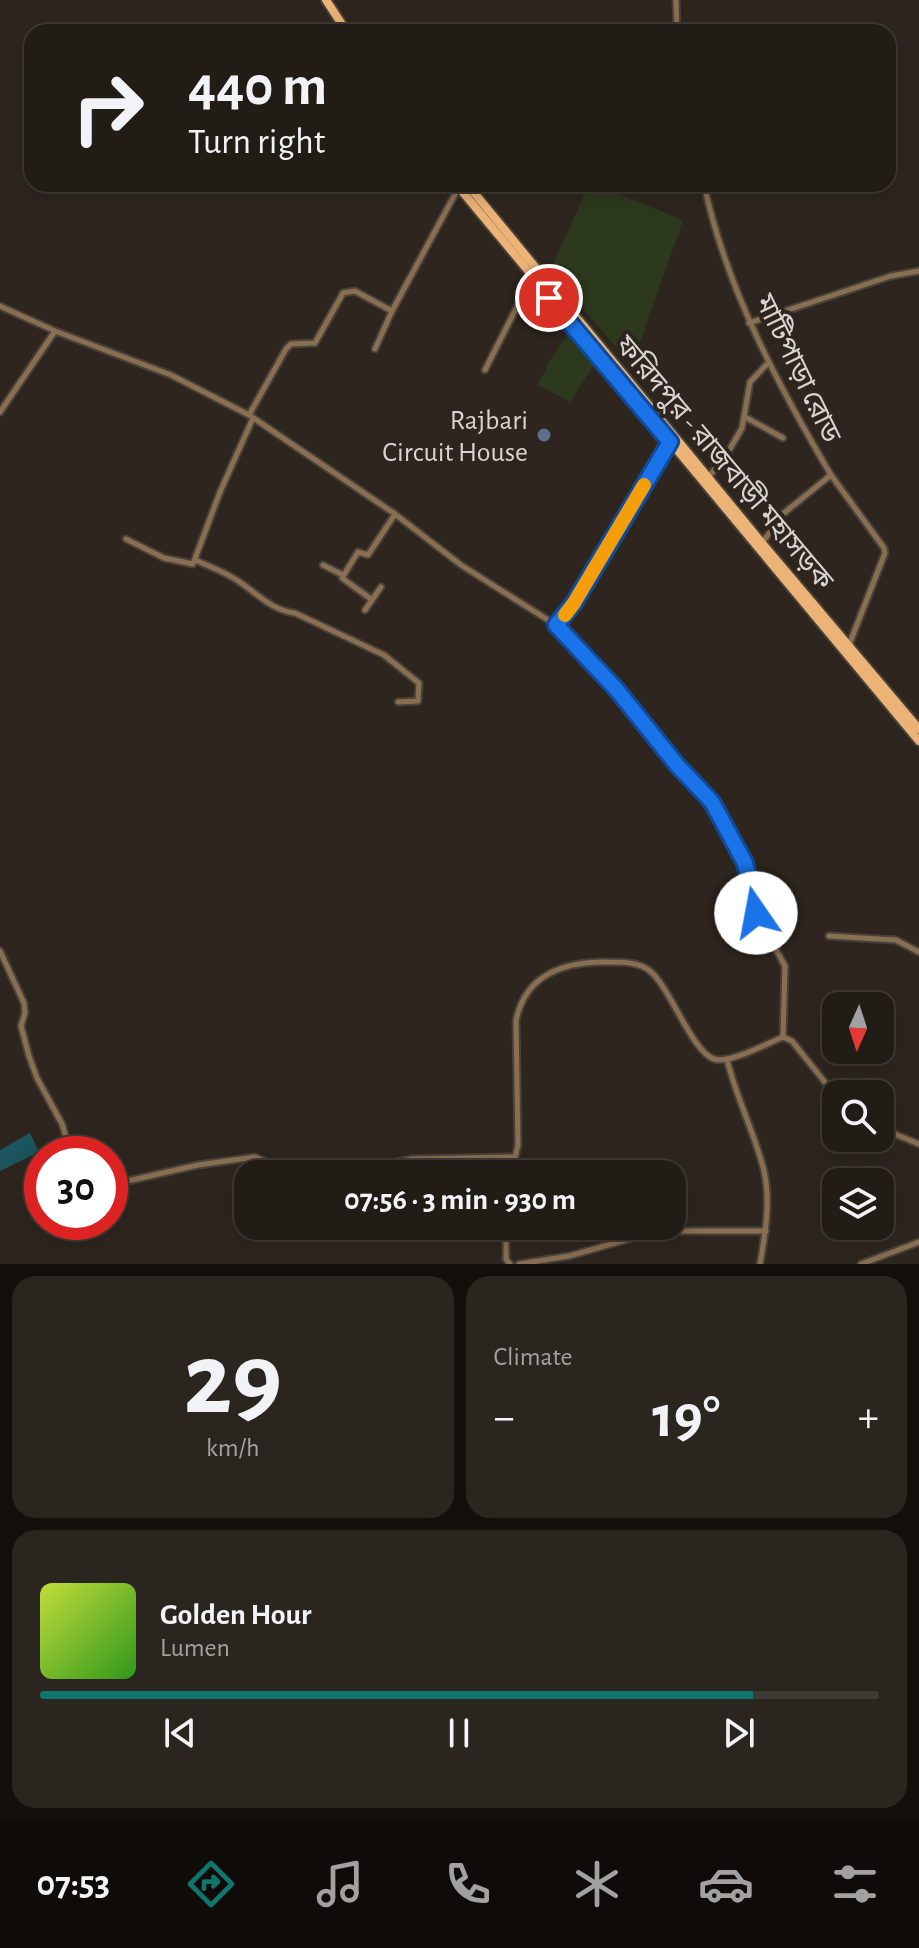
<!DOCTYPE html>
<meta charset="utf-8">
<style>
:root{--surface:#221c16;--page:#2a251f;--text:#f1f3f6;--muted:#a2a1a1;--line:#3f3a35;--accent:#0f766e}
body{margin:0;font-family:"Alegreya Sans","Noto Sans Bengali",sans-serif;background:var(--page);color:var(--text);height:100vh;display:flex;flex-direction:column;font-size:30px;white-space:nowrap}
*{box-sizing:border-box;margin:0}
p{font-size:26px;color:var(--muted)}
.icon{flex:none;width:44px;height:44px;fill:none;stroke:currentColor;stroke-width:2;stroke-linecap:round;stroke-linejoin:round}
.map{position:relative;height:1264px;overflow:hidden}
.drawer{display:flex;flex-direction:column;gap:12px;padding:12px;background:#130f0c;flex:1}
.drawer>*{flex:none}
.top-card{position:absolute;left:24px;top:24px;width:872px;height:168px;border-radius:24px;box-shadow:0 4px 20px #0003,0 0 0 2px var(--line);background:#221c16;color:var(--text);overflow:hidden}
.needle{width:52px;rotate:183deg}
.tools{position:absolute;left:822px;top:992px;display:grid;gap:16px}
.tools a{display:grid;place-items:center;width:72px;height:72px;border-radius:16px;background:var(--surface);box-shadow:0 4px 20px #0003,0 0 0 2px var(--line);font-size:40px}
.speed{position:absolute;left:24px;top:1136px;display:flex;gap:16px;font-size:40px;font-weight:700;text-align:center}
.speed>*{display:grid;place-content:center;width:104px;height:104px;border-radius:50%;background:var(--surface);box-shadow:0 4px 20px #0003,0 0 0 2px var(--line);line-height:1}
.speed .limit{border:12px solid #d22;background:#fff;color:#111}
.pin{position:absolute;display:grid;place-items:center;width:68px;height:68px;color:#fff;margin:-34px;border:4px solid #fff;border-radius:50%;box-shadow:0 2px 8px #0007}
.me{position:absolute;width:88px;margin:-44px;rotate:348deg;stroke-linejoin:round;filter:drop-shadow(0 0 6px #0008)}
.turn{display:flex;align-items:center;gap:28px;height:168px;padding:0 32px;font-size:36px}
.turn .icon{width:104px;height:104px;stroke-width:2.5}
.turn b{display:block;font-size:56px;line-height:68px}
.big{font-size:60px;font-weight:600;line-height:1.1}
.drawer .card{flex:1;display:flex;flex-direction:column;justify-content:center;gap:12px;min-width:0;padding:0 28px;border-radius:24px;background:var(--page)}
.drawer .dial{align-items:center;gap:0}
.dial b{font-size:104px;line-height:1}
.song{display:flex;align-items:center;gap:24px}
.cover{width:96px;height:96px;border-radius:12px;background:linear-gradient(135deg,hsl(70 70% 55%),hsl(110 70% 35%))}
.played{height:8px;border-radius:4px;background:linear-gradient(90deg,var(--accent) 85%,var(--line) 85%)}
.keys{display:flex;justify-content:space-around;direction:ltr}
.heat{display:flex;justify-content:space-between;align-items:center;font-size:44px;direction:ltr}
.drawer .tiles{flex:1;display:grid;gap:12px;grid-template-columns:1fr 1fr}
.card:last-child{grid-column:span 2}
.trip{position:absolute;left:234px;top:1160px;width:452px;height:80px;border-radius:24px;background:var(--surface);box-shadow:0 4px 20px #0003,0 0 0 2px var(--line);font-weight:600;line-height:80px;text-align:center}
.dock{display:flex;height:128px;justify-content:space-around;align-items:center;background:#0e0b09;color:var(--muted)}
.dock .icon{width:56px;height:56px}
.dock .selected{color:var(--accent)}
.dock b{font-size:36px;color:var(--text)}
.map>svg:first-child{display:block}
.green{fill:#2d391d}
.water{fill:#1c555d}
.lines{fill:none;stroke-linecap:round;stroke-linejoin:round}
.street-casing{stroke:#49423a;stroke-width:9}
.primary-casing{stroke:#49423a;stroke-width:12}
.street{stroke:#896e51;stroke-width:5}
.primary{stroke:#ecb377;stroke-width:8}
.route-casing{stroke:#114b97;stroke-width:20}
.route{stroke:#1a73e8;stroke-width:14}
.slow{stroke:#f59e0b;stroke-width:14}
.service-dot{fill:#5c6f8a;stroke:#2e261e;stroke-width:3}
.labels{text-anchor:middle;stroke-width:8;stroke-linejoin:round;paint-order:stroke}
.street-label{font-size:28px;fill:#d9d4ce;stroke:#2e261e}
.poi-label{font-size:28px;fill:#d9d4ce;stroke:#2e261e;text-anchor:end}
</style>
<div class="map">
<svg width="919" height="1264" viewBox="0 0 919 1264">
<rect width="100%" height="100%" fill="#2e261e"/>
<g class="green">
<polygon points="589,184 620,184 616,193 683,220 632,365 550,271"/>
<polygon points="571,331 595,363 570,402 538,385 552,357"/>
</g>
<polygon class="water" points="30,1133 39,1152 0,1171 0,1150"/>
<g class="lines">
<g class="street-casing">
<g id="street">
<polyline points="676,0 677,32"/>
<path d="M 704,184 C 726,288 778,385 831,475 L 784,513 L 762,543"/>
<polyline points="0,306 55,331 171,375 249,415 395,514 461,565 556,625 588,657 632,707 677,765 712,802 736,844 745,863 756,913 785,966 783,1037"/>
<polyline points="749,323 891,276 919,271"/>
<polyline points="375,349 392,311"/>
<polyline points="485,370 532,277"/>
<polyline points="0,412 55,331"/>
<polyline points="249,415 286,349 291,344 315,343 343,293 355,291 392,311 460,185"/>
<polyline points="745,417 783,438"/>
<polyline points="831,475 884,548 885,553 849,645"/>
<polyline points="708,477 724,459 742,428 750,382 769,362"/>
<polyline points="126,539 164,558 193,564 220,492 253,418"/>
<path d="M 195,560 C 210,567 228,573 241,583 C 260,596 272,610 295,613 L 384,655 L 419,683 L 418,701 L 398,702"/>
<polyline points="323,565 343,575"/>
<polyline points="371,599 342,578 358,552 368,555 395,514"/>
<polyline points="365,610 381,587"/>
<polyline points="556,625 574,603 670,442"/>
<polyline points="829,936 896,940 919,952"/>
<polyline points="0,951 24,1003 25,1013 21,1026 29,1056 37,1078 62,1124 71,1154"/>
<polyline points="783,1037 792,1041 836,1096"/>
<path d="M 727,1059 C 736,1098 755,1133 764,1171 C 771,1201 765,1235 760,1264"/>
<polyline points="880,1128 919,1144"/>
<polyline points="317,1174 362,1169 412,1159 514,1157"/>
<path d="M 511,1174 L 518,1145 L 516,1021 C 525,974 565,961 609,962 C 623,962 639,962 650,971 C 670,987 692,1052 714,1059 C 730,1064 768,1043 783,1037"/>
<polyline points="110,1185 198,1165 255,1157 264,1161 271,1174"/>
<polyline points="506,1226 506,1259 510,1264"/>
<polyline points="519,1264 569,1256 658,1231 766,1231"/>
<polyline points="861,1264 919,1242"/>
</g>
</g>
<g class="primary-casing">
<g id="primary">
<polyline points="326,0 347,32"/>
<polyline points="456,184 919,741"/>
<polyline points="467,184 762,543 919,729"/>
</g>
</g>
<use href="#street" class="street"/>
<use href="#primary" class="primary"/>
</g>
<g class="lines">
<g class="route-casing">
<polyline id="route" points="549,298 670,442 574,603 556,625 617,690 677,765 712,802 745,863 756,913"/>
</g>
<use href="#route" class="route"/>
<polyline class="slow" points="565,615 574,603 644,485"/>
</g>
<circle class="service-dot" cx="544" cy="435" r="8"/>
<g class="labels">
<g class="street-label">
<text transform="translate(799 368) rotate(64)" y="10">মাটিপাড়া রোড</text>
<text transform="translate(725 462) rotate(50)" y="10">ফরিদপুর - রাজবাড়ী মহাসড়ক</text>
</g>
<g class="poi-label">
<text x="528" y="429">Rajbari<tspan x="528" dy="32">Circuit House</tspan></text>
</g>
</g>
</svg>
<div class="tools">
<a><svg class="needle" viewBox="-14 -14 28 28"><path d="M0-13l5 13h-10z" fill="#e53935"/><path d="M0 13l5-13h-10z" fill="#a2a1a1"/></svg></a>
<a><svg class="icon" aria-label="search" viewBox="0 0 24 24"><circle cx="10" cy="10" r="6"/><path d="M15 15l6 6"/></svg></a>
<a><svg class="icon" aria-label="layers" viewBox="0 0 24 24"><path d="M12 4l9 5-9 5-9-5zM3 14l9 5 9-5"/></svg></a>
</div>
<div class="speed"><div class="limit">30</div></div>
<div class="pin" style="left:549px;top:298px;background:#d93025"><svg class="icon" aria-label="arrive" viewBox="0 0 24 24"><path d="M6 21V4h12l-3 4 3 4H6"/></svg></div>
<svg class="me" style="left:756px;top:913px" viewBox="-20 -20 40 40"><circle r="19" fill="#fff"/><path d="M0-13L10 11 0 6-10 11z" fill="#1a73e8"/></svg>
<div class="trip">07:56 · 3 min · 930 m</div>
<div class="top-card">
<div class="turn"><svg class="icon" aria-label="right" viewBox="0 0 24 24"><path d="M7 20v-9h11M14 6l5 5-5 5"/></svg><div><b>440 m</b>Turn right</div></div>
</div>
</div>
<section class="drawer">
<div class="tiles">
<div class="card dial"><b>29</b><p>km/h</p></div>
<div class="card"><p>Climate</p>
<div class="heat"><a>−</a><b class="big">19°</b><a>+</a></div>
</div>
<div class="card">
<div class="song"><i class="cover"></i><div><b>Golden Hour</b><p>Lumen</p></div></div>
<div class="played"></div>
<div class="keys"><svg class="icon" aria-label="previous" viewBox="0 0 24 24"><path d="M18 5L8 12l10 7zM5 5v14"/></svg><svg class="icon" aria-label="pause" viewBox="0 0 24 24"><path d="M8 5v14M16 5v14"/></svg><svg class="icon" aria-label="next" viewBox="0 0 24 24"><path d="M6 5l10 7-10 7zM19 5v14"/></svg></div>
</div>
</div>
</section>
<nav class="dock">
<b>07:53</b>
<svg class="icon selected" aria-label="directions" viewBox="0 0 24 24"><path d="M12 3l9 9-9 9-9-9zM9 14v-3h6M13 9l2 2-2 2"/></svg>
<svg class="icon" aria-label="music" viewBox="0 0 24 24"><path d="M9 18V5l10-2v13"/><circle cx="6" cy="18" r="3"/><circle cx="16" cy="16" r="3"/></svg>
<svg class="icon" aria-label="phone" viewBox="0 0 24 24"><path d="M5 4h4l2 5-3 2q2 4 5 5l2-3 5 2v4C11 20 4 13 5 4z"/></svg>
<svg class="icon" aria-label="climate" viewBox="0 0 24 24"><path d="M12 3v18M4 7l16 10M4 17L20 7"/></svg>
<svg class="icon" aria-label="car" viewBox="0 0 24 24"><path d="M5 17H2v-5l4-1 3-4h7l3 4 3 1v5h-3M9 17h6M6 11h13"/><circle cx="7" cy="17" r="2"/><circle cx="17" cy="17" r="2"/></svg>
<svg class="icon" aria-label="filters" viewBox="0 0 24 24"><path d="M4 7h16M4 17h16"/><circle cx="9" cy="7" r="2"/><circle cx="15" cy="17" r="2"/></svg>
</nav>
